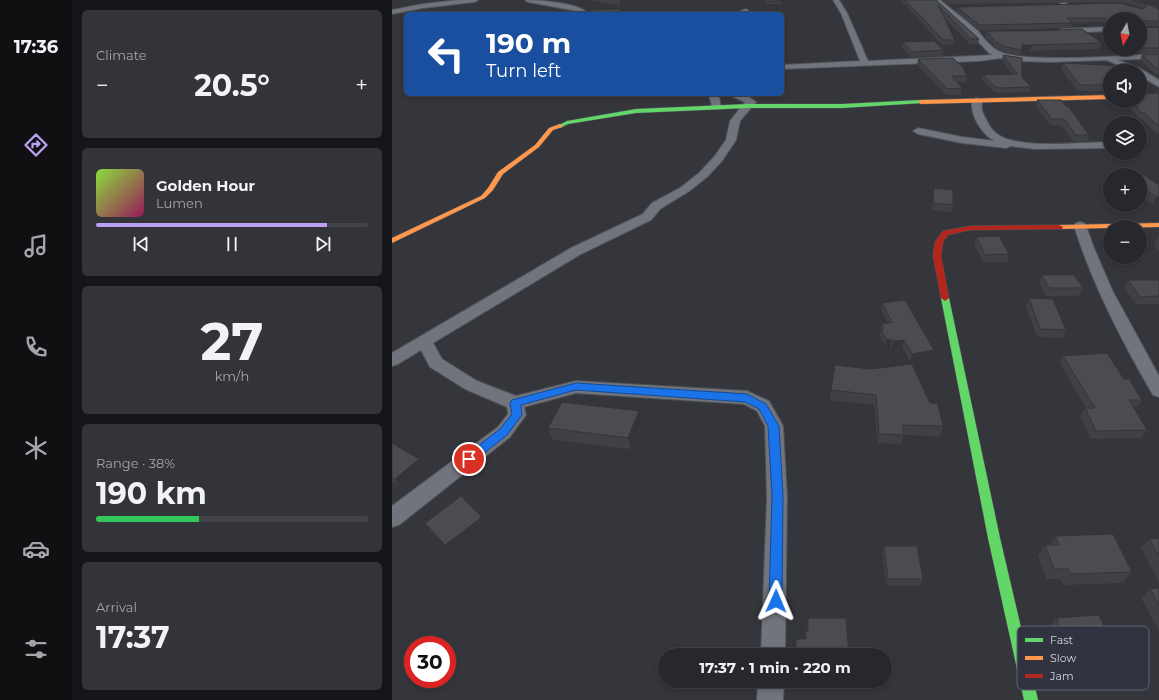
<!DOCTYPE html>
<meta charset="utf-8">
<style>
:root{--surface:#27282d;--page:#333439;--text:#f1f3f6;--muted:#a4a6aa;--line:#434449;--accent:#bca0f2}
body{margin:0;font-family:Montserrat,sans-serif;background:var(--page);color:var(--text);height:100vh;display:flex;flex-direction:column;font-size:15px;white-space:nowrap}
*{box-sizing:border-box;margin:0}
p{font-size:13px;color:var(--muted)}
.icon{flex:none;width:22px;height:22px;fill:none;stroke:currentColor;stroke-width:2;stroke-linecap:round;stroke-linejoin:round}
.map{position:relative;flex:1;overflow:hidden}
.drawer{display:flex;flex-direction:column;gap:10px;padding:10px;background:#151619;width:320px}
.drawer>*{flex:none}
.top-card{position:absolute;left:12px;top:12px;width:380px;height:84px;border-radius:6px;box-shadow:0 2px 6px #0003,0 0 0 1px var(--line);background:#1a4fa0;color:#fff;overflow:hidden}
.needle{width:26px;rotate:190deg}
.fabs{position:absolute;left:711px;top:12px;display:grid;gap:8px}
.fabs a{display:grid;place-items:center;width:44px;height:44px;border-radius:50%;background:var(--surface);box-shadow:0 2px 6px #0003,0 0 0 1px var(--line);font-size:20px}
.speed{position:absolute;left:12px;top:636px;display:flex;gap:8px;font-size:20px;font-weight:700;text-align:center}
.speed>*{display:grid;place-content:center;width:52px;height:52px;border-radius:50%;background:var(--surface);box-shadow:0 2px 6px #0003,0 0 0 1px var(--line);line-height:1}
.speed .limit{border:6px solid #d22;background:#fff;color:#111}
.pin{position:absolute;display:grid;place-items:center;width:34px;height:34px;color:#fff;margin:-17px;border:2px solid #fff;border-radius:50%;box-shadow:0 1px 4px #0007}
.me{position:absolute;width:44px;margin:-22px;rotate:1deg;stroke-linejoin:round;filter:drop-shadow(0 0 3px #0008)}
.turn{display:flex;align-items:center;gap:14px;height:84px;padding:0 16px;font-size:18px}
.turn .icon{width:52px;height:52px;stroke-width:2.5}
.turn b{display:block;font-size:28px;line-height:34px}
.big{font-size:30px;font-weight:700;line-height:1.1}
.drawer .tile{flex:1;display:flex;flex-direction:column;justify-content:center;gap:6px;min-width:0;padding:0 14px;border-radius:6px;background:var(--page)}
.drawer .dial{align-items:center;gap:0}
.dial b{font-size:52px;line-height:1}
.song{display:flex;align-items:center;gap:12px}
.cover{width:48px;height:48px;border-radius:6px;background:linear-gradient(135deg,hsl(90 70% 55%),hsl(330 70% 35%))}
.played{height:4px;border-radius:2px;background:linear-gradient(90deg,var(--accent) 85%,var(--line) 85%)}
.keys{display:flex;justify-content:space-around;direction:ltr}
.heat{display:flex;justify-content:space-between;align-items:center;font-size:22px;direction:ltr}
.charge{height:6px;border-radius:3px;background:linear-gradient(90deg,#34c759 38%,var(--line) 0)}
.trip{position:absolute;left:266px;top:648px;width:234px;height:40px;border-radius:20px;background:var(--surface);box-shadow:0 2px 6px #0003,0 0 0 1px var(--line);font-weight:700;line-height:40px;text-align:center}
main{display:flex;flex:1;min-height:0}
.dock{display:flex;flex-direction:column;width:72px;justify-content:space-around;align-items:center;background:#101012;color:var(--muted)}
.dock .icon{width:28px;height:28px}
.dock .selected{color:var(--accent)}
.dock b{font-size:18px;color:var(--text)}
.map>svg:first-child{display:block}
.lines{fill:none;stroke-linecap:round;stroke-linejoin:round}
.street-casing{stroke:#515358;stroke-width:2}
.fast-casing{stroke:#515358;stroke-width:1}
.slow-casing{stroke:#515358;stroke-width:1}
.jam-casing{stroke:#515358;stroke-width:1}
.street{fill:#71737d;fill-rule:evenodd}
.fast{fill:#63d668;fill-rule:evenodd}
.slow{fill:#ff974d;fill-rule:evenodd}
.jam{fill:#b3261e;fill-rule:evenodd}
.wall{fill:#404146}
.shaded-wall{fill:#343539}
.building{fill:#4b4c51;stroke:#343539}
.route{fill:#1a73e8;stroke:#114b97}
.key{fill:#313440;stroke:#61646e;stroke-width:1}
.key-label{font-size:11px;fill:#d1d3db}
</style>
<main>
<nav class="dock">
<b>17:36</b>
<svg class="icon selected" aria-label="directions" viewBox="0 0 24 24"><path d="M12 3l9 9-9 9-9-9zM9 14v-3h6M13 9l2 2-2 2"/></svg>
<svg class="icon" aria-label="music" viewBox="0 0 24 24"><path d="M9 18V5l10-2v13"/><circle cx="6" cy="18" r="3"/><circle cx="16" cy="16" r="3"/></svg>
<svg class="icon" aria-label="phone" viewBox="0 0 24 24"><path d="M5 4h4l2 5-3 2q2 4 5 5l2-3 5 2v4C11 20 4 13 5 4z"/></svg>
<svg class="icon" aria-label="climate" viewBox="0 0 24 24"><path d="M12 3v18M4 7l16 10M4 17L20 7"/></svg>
<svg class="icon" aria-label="car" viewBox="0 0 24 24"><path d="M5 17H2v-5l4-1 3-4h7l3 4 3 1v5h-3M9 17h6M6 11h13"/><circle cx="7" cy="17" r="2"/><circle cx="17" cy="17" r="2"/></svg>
<svg class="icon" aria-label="filters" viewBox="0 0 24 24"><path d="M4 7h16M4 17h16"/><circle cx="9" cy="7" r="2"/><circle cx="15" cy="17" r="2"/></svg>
</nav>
<section class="drawer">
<div class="tile"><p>Climate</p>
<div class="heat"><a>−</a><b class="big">20.5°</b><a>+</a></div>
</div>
<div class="tile">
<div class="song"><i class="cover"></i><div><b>Golden Hour</b><p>Lumen</p></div></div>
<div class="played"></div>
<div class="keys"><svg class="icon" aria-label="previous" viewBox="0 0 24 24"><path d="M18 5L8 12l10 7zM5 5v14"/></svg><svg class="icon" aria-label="pause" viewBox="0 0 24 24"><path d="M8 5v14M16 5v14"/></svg><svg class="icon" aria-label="next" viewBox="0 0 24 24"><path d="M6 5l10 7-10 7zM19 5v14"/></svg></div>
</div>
<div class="tile dial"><b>27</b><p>km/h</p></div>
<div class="tile"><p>Range · 38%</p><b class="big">190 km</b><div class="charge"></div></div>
<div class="tile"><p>Arrival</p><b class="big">17:37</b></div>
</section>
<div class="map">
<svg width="767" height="700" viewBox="0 0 767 700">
<rect width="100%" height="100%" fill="#34363c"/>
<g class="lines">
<g class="street-casing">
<g id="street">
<polygon points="66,0 86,0 83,2 31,8 0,14 0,10 31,4"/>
<path d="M 133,0 C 147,0 183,3 193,11 L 194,14 L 188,14 L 185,11 L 136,2 Z"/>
<path d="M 441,0 L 447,0 L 455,13 L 476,61 L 601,55 L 597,53 L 580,35 L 541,0 L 548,0 C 560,10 574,20 586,31 C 591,37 596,44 603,49 C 623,65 736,55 767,54 L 767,58 L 726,60 L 749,69 L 767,80 L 767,87 L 748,76 L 748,71 L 739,71 L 715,60 L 658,62 L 626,61 L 610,58 L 587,61 L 390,69 L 390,65 L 468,61 L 449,13 Z"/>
<polygon points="665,0 672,0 677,6 672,7"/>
<polygon points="354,9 357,11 356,12 341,14"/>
<polygon points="718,27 718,31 670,33 666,31 670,29"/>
<polygon points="319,94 332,94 327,97 329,107 327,109 321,109 317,96"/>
<polygon points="335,94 353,94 364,102 348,121 344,140 330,161 315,177 296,192 268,209 259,220 189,254 41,343 50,359 85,381 124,396 184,381 355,391 377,401 391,426 395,497 393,655 369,655 375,497 373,426 365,411 352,404 184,393 132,407 134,415 118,437 7,525 0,527 0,506 106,427 116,414 115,407 73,389 38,367 29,350 6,364 0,366 0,353 179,248 251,214 260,203 288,188 307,173 322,157 334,140 338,121 353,102"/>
<path d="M 585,98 L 590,101 C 589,108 590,113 594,119 C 596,124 600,130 605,134 C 627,150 690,142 718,142 L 718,148 L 643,149 L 619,146 L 614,148 L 570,143 L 526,134 L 521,131 L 526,128 L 570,137 L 603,141 C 590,135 578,115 580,101 Z"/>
<path d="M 688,222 L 692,223 L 694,226 L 702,248 L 720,290 L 767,376 L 767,397 L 761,395 C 730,341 701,286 682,226 L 684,223 Z"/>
<polygon points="366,681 392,681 391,700 365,700"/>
</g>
</g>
<g class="fast-casing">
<g id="fast">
<polygon points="529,100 532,102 531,103 450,108 356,108 244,113 176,124 168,128 165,126 175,121 244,109 356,104 450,104"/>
<polygon points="553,295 557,298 608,538 646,700 632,700 596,538 549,298"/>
</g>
</g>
<g class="slow-casing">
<g id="slow">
<polygon points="718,95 718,99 529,104 526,102 529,100"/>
<polygon points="168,124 171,126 170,127 161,130 147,147 111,174 101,190 93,198 0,243 0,238 89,196 96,188 106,172 143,145 157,128"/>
<polygon points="767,223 767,227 667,229 663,227 667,225"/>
</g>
</g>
<g class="jam-casing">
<polygon id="jam" points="667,225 671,227 670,229 578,230 556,235 551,242 549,256 557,298 553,301 549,298 541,256 543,242 551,231 578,226"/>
</g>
<use href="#street" class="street"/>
<use href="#fast" class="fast"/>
<use href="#slow" class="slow"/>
<use href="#jam" class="jam"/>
</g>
<g class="wall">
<polygon points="195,0 228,0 228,5"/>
<polygon points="373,0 390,1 390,4 373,4"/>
<polygon points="509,0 544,0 587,39 586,44 578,44 551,16 563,40 562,45 550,45"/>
<polygon points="550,0 746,0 767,9 767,26 749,26 750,28 767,27 767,53 740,53 735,49 748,49 748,19 718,19 718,26 715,26 711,22 681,23 680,28 586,30 564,11 565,7 750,9 751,8 729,2 556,4"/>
<polygon points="594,31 710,43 708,49 630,51 628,56 613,53 604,48 593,36"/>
<polygon points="511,42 552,50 551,56 519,57 510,47"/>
<polygon points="767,54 767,74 763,74 748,60 750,55"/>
<polygon points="611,55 630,77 639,87 638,92 606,93 602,92 590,80 591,75 620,74 610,60"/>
<polygon points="526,59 575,76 574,82 565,82 570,88 569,95 554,95 525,65"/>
<polygon points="671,63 718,71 718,91 686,91 669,69"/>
<polygon points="767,93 767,133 763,133 750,119 748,119 732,101 748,101 749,94"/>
<polygon points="645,100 697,135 695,141 682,142 670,126 658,125 644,106"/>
<polygon points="748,175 752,175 767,203 761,204 750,198 748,198"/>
<polygon points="542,188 561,205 559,212 540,210 541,195"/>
<polygon points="584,237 617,254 615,262 591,262 582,244"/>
<polygon points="766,237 767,237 767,251 762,245"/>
<polygon points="650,275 691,288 687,296 654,296 647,283"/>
<polygon points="736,280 767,280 767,304 744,304 732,288"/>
<polygon points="637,298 674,330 670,338 645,337 634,306"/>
<polygon points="490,303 542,350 540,357 518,361 510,347 499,349 498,346 493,347 488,336 489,324 496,323 489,310"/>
<polygon points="671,356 732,379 750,400 745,407 741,407 755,430 749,438 699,439 688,416 693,408 694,408 668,363"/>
<polygon points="478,369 538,403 551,426 548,436 512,435 509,444 486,443 482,405 438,400 439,390"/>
<polygon points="250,422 239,449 161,440 156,428"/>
<polygon points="0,443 27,459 33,467 9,487 0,482"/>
<polygon points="90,517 94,524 59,552 38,530 33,523"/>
<polygon points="663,536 740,572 731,583 671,585 669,579 655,579 646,556 653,545 658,545"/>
<polygon points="767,538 767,583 749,548 757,539"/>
<polygon points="492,546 531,579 528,586 495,586 490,553"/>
<polygon points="767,588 767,631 749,598 758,589"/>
<polygon points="416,618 457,655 403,655 404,639 413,639 413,631 415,631"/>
<polygon points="664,618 733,673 723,681 675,685 658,640 660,638 656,628"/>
<polygon points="403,681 457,681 456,684 403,683"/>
</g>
<g class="shaded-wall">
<polygon points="630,45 640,45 638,50 630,51"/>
<polygon points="754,190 750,198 748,198 752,191"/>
<polygon points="764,197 767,197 767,203 761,204"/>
<polygon points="499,339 498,346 493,347 494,340"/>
<polygon points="512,340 510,347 499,349 501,341"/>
<polygon points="542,350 540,357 518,361 520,354"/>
<polygon points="247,411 250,422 239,449 236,438"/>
<polygon points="27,459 33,467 9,487 3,479"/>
<polygon points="90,517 94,524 59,552 53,545"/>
</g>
<g class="building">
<polygon points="373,0 389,0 390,1 373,2"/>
<polygon points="513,0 544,0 587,39 579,39 546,5 563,40 551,40"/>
<polygon points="740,0 746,0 767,9 767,21 750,21 748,22 750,28 767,27 767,48 748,48 748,19 718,19 718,21 717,21 712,18 675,18 681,23 587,25 565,7 728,3 750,9 755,6 754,4"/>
<polygon points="228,9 227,14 196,14 199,10"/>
<polygon points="690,29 710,43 640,45 630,45 630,50 614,47 605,42 594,31 645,31"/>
<polygon points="542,41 552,50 520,52 511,42"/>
<polygon points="767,54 767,69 765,69 750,55"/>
<polygon points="611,55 630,58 630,77 639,87 607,88 603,87 591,75 625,74"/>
<polygon points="561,58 568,65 570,65 575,76 560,76 570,88 555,89 526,59"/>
<polygon points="671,63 727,66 730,71 718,71 718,85 688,85"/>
<polygon points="748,87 749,88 749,94 767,93 767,126 766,126 753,113 750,113 740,101 748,101"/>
<polygon points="645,100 669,100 675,107 676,106 697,135 684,135 672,119 660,119"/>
<polygon points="748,175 752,175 767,185 767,197 764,197 754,190 752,191 748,188"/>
<polygon points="542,188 561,190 561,205 541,203"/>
<polygon points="607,236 617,254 593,255 584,237"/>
<polygon points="650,275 682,275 691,288 657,288"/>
<polygon points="736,280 767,280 767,296 748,297"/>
<polygon points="637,298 661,299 674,330 648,329"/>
<polygon points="513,300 542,350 520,354 512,340 501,341 499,339 494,340 489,329 492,328 489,324 500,322 490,303"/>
<polygon points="715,353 732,379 737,379 750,400 737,400 755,430 704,431 693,408 703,408 671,356"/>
<polygon points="520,364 538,403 546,404 551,426 510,425 512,435 487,434 484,395 439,390 443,365 478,369"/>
<polygon points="170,402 247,411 236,438 156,428"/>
<polygon points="0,443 27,459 3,479 0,478"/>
<polygon points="69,496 90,517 53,545 33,523"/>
<polygon points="721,534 740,572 679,574 676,569 662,569 653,545 667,545 663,536"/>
<polygon points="767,538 767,556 757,539"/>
<polygon points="492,546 525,546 531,579 496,579"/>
<polygon points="767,588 767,605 758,589"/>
<polygon points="707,615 733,673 684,676 666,631 669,631 664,618"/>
<polygon points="416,618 454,618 457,655 404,655 404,639 414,639 413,631 416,631"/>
</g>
<polygon class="route" points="184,383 355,394 374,404 387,426 391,496 390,601 388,606 384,607 379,606 377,601 380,496 376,426 367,409 353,402 184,390 129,405 130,415 115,435 81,462 77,463 73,462 72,459 73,456 108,429 120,414 118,403 120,400"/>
<rect x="625" y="626" width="132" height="64" rx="6" class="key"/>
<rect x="633" y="638" width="18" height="4" fill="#63d668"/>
<rect x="633" y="656" width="18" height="4" fill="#ff974d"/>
<rect x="633" y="674" width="18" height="4" fill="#b3261e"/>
<g class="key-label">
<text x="658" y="644">Fast</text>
<text x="658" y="662">Slow</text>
<text x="658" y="680">Jam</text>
</g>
</svg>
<div class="fabs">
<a><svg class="needle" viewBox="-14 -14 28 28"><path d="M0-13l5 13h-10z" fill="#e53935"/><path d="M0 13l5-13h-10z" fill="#a4a6aa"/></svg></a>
<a><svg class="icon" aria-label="sound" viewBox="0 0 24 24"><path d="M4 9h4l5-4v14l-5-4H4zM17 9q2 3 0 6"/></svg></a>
<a><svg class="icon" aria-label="layers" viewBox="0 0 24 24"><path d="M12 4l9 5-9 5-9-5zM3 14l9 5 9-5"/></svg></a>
<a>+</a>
<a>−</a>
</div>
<div class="speed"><div class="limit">30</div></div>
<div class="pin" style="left:77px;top:459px;background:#d93025"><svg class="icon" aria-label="arrive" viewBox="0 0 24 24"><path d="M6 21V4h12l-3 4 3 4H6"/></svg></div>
<svg class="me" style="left:384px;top:601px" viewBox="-20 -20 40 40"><path d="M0-17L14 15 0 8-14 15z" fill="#1a73e8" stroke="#fff" stroke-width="4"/></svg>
<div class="trip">17:37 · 1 min · 220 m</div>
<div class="top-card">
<div class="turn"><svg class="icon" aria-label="left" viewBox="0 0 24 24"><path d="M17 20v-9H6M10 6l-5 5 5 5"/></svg><div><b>190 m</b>Turn left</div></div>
</div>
</div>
</main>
